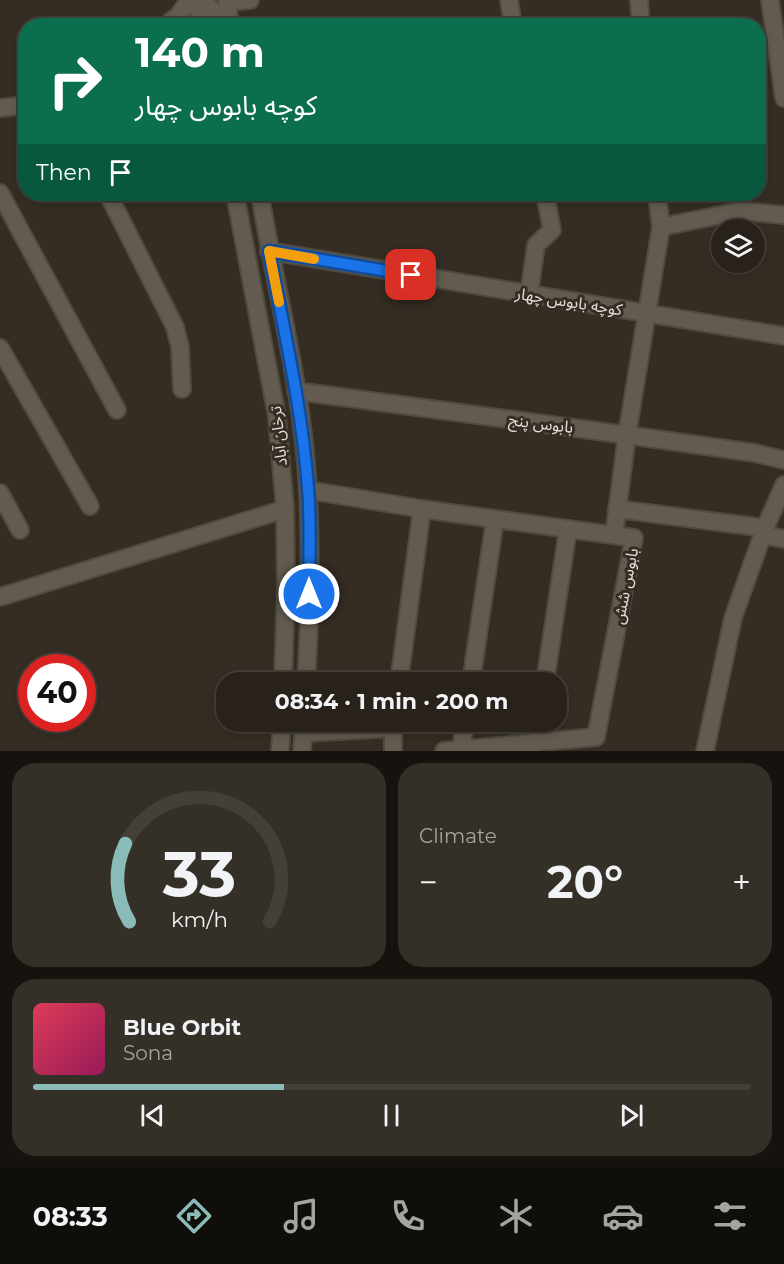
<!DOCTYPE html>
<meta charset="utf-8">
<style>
:root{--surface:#28221a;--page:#342f27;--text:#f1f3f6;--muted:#a5a4a2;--line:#443f39;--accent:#8bbbb9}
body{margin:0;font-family:Montserrat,"Noto Sans Arabic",sans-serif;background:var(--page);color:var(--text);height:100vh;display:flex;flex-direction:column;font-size:22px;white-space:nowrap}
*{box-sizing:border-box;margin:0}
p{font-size:20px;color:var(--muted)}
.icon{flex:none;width:33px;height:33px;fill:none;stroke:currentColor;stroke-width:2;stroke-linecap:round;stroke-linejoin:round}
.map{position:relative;height:751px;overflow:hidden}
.details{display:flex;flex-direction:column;gap:12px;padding:12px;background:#16130e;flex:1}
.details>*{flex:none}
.top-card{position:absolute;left:18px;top:18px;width:748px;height:183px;border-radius:24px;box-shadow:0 3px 9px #0003,0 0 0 2px var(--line);background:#0b6e4f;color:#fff;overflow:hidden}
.tools{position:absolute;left:711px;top:219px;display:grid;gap:12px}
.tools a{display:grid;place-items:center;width:54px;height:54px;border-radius:50%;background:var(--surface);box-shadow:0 3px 9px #0003,0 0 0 2px var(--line);font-size:30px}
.speed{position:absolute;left:18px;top:654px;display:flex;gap:12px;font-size:30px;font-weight:700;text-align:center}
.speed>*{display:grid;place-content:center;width:78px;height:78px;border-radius:50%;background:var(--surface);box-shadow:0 3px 9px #0003,0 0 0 2px var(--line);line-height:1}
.speed .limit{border:9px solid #d22;background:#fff;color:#111}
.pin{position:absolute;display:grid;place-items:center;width:51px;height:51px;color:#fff;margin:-26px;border-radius:12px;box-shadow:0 3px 9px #0006}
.me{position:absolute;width:66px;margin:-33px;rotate:0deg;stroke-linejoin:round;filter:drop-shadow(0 0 4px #0008)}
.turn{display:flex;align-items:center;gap:21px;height:126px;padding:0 18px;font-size:27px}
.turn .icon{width:78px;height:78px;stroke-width:2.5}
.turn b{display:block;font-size:42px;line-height:51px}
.then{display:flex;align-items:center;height:57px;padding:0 18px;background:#0003;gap:12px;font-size:22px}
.big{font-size:45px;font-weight:700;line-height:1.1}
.details .tile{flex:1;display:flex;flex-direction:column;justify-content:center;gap:9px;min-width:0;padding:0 21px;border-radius:24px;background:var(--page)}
.details .dial{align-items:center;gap:0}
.dial svg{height:156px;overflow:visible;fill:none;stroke:var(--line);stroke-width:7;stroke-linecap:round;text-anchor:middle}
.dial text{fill:var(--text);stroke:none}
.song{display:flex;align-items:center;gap:18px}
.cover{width:72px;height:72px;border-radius:9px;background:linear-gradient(135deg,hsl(350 70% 55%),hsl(330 70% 35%))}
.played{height:6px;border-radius:3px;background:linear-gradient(90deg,var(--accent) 35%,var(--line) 35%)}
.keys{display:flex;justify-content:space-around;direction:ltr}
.heat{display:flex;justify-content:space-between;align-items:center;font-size:33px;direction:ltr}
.details .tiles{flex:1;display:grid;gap:12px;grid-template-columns:1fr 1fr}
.tile:last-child{grid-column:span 2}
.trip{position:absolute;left:216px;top:672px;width:351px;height:60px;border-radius:24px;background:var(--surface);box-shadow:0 3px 9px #0003,0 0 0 2px var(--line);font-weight:700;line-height:60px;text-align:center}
.tab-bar{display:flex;height:96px;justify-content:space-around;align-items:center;background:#100e0a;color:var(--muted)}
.tab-bar .icon{width:42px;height:42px}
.tab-bar .selected{color:var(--accent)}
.tab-bar b{font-size:27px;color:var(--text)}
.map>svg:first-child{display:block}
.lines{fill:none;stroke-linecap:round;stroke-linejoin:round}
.minor-casing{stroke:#504b41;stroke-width:20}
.tertiary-casing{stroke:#504b41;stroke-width:20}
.minor{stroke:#635b4f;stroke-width:16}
.tertiary{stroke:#635b4f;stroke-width:16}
.route-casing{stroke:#114b97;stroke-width:15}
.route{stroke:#1a73e8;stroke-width:10}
.slow{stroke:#f59e0b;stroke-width:10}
.labels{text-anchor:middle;stroke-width:6;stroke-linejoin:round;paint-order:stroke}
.street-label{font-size:16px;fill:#e4e0d9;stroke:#352d23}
</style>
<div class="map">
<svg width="784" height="751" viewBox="0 0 784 751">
<rect width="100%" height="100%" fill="#352d23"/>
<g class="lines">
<g class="minor-casing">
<g id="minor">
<polyline points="227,0 230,26"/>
<polyline points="509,0 513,26"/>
<polyline points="639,0 641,26"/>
<polyline points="770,0 784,98"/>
<polyline points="227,2 250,0"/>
<polyline points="165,26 179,15 189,0"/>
<polyline points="0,108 26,105"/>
<polyline points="0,193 117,410"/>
<polyline points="108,194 175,327 180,347 182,389"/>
<polyline points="661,227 740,211 784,215"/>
<polyline points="269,251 784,336"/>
<polyline points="529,294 536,245 552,230 545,194"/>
<polyline points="0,348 90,506"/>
<polyline points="296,391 627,435 755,453 784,460"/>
<polyline points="308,490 422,509 634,538 596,737 444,751"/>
<polyline points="0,493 20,530"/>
<polyline points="617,509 765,528"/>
<polyline points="614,535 627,435 661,227 657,194"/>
<polyline points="763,535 784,539"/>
<polyline points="0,597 285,509"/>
<polyline points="399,682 422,509"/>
<polyline points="471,682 495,519"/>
<polyline points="545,682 568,529"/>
<polyline points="303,733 393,728 393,751"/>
<polyline points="537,743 540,722"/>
<polyline points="461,749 465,722"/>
<polyline points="705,751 733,618 765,528 784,485"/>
</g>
</g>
<g class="tertiary-casing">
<g id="tertiary">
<polyline points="196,0 202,26"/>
<polyline points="202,0 230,26"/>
<polyline points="235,194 277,417 285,509 286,587 283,682"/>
<path d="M 260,194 C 276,292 303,391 308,491 C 311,554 310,619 306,682"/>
<polyline points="280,751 282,722"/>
<polyline points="302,751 304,722"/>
</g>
</g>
<use href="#minor" class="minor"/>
<use href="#tertiary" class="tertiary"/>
</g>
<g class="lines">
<g class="route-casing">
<path id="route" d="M 309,594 C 309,559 311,523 308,488 C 302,408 284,330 269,251 L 411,275"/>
</g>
<use href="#route" class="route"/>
<polyline class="slow" points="279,302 269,251 314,259"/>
</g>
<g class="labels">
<g class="street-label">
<text transform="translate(569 301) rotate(9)" y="6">کوچه بابوس چهار</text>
<text transform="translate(541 423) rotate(7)" y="6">بابوس پنج</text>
<text transform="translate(278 436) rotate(-96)" y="6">ترخان آباد</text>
<text transform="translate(625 586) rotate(-79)" y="6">بابوس شش</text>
</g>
</g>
</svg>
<div class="tools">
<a><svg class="icon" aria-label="layers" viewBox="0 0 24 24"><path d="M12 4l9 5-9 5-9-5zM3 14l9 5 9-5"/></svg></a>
</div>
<div class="speed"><div class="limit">40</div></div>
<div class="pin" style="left:411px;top:275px;background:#d93025"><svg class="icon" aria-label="arrive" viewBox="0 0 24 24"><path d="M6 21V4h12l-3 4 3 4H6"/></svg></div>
<svg class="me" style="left:309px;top:594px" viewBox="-20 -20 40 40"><circle r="17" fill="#1a73e8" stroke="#fff" stroke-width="3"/><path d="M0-11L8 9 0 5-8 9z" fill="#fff"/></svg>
<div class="trip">08:34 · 1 min · 200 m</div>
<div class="top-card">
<div class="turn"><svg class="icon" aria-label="right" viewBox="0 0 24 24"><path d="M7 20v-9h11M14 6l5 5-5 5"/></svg><div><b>140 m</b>کوچه بابوس چهار</div></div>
<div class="then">Then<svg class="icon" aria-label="arrive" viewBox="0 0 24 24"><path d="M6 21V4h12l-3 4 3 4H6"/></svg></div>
</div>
</div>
<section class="details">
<div class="tiles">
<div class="tile dial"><svg viewBox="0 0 100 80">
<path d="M14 69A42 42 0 1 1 86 69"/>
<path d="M14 69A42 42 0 0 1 12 29" stroke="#8bbbb9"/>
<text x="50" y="56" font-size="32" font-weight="700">33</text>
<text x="50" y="72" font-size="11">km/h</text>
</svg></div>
<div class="tile"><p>Climate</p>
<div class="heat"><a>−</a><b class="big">20°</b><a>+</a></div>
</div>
<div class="tile">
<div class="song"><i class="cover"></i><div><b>Blue Orbit</b><p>Sona</p></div></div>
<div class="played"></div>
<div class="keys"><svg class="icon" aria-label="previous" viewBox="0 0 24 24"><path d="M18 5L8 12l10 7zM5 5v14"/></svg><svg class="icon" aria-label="pause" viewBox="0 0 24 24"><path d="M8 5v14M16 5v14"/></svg><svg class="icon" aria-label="next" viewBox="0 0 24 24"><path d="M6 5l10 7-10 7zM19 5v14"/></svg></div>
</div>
</div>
</section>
<nav class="tab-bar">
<b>08:33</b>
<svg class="icon selected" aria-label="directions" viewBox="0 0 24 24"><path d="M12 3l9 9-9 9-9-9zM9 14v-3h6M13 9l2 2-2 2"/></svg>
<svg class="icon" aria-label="music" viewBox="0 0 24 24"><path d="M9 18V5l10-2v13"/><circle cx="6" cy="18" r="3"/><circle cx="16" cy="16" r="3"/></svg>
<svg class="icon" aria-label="phone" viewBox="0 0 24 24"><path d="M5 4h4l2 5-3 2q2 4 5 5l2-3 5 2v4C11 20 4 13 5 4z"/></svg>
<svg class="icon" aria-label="climate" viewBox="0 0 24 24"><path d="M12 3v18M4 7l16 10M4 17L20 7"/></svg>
<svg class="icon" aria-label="car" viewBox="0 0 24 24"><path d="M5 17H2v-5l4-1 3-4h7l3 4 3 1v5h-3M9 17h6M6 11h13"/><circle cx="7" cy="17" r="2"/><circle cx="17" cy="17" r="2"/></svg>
<svg class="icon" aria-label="filters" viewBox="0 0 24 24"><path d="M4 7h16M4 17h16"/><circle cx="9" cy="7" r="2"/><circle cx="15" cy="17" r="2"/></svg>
</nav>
